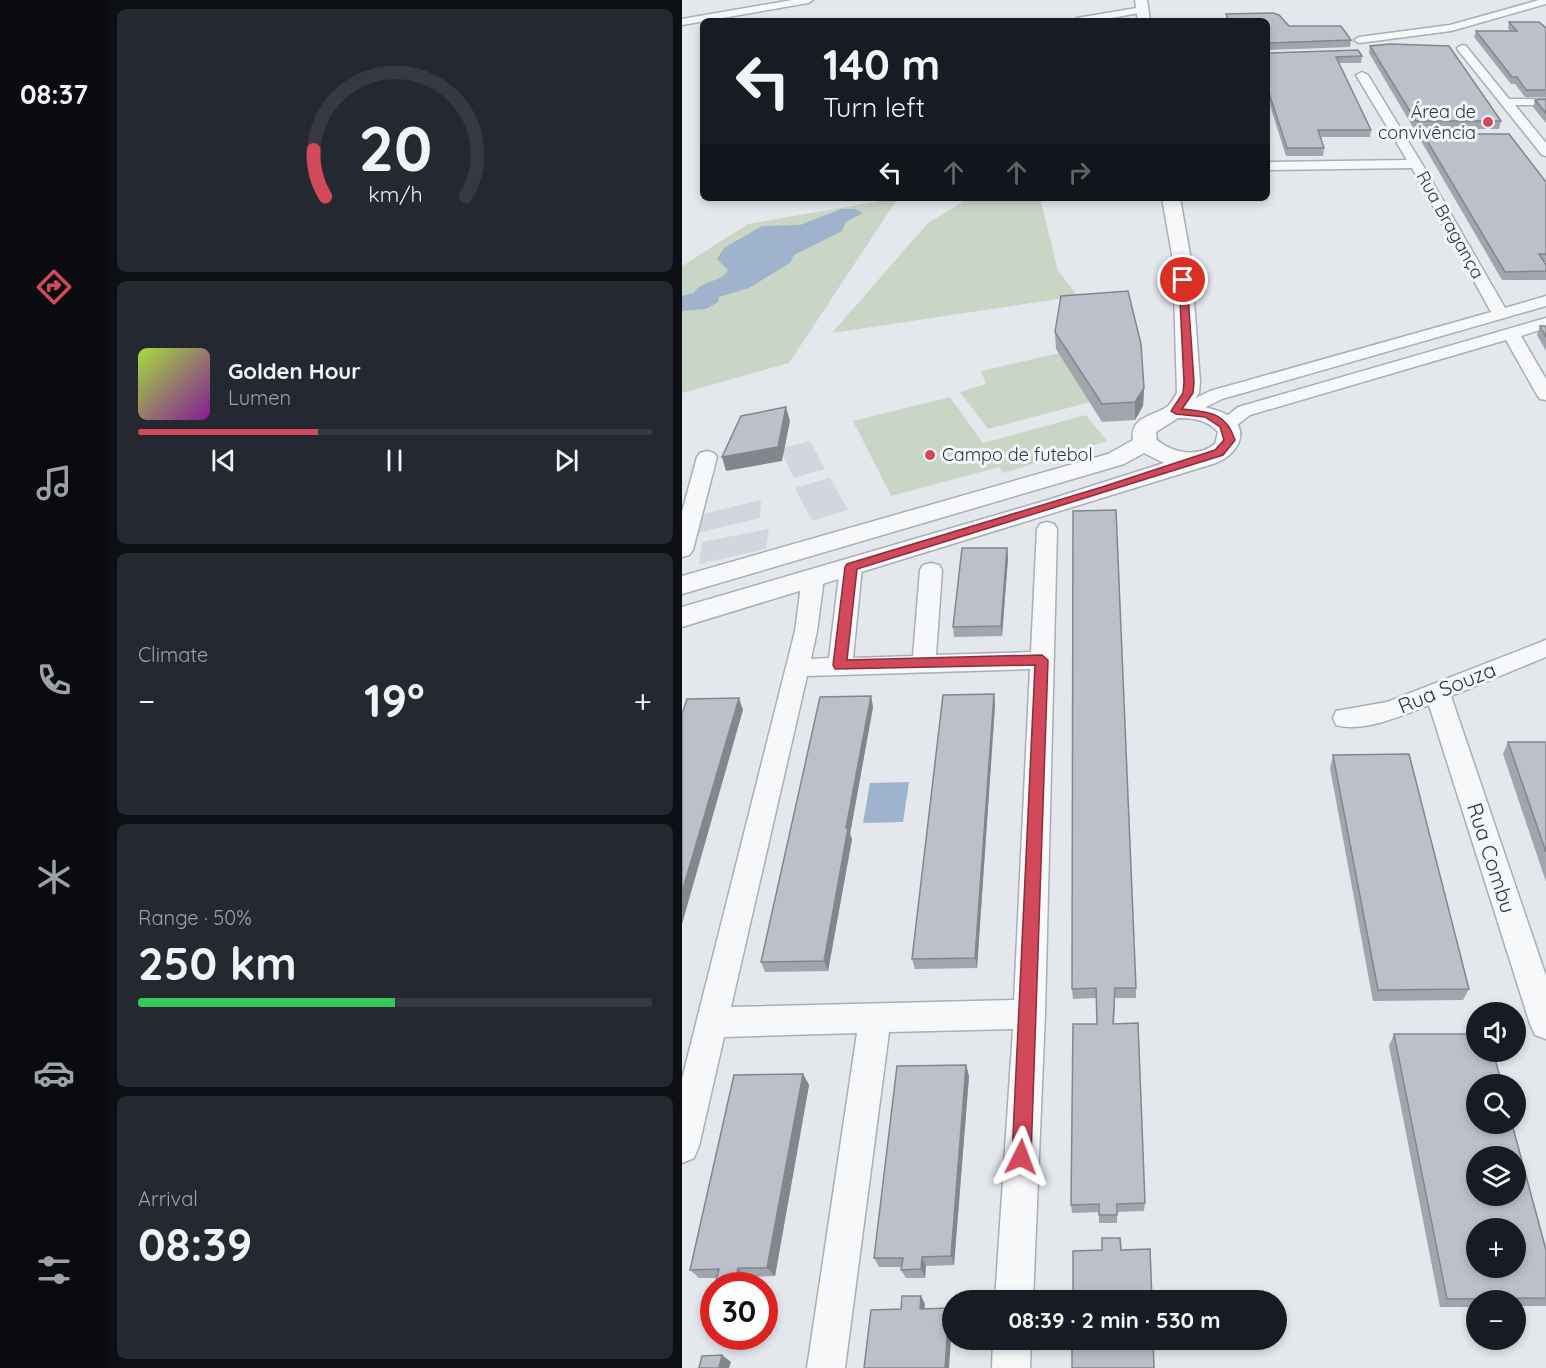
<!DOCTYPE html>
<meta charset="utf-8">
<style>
:root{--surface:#171b24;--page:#242831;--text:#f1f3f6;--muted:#9ea1a6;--line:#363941;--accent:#d1495b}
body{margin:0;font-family:Quicksand,sans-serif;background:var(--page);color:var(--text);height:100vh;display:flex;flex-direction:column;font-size:22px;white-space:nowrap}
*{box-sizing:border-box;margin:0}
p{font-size:20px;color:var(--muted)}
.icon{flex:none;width:33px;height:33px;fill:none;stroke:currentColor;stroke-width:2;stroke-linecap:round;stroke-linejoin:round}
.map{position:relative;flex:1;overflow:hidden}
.panel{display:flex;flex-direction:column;gap:9px;padding:9px;background:#0d0f14;width:574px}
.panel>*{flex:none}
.guide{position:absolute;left:18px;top:18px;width:570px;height:183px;border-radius:9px;box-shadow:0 3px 9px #0003;background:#171b24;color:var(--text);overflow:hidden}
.controls{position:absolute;left:784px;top:1002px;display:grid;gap:12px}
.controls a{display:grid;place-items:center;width:60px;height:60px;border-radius:50%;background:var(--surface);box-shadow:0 3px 9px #0003;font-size:30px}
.speed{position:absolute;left:18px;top:1272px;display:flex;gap:12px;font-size:30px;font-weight:700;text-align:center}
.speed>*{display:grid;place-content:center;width:78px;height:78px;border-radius:50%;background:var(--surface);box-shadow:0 3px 9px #0003;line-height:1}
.speed .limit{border:9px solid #d22;background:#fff;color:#111}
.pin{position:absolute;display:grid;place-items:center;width:51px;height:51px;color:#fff;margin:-26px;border:3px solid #fff;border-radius:50%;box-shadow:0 2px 6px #0007}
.me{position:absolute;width:66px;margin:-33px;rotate:3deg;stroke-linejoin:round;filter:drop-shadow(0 0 4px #0008)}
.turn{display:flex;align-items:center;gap:21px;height:126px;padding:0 24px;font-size:27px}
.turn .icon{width:78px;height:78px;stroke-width:2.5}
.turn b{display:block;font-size:42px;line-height:51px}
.lanes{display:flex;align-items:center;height:57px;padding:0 24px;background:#0003;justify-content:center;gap:30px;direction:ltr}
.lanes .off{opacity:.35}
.big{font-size:45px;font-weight:700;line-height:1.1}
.panel .widget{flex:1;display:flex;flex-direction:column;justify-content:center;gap:9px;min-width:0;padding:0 21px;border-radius:9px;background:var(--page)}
.panel .dial{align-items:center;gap:0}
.dial svg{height:156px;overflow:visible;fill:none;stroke:var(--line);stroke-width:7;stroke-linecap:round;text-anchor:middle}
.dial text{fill:var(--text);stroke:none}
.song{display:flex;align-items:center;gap:18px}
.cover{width:72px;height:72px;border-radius:9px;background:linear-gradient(135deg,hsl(80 70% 55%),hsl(290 70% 35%))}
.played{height:6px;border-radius:3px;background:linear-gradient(90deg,var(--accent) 35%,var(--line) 35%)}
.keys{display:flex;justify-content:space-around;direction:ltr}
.heat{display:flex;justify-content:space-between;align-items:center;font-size:33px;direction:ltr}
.charge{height:9px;border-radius:4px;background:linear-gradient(90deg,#34c759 50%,var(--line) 0)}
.trip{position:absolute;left:260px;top:1290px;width:345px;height:60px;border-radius:30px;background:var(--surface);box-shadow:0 3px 9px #0003;font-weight:700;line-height:60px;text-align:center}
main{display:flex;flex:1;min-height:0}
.tab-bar{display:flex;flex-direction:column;width:108px;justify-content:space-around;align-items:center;background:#090b0e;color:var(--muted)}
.tab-bar .icon{width:42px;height:42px}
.tab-bar .on{color:var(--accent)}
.tab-bar b{font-size:27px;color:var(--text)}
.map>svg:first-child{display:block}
.built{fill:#d2d6de}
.green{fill:#c9d6c5}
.water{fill:#9fb4cc}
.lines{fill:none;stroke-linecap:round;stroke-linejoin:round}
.minor-casing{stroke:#a9aeb7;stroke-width:3}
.tertiary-casing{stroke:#a9aeb7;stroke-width:3}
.minor{fill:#f7f8fa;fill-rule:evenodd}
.tertiary{fill:#f7f8fa;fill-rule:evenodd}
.wall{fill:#a1a5ae}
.shaded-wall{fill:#83868d}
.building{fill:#bbc0ca;stroke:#83868d;stroke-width:1.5;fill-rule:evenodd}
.route{fill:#d1495b;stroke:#882f3b;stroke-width:1.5}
.poi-dot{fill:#d1495b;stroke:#f4f6f9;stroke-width:2}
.labels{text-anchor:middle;stroke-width:6;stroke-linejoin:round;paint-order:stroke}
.far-poi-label{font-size:18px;fill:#2b3445;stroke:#f4f6f9;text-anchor:end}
.far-street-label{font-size:18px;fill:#2b3445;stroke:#f4f6f9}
.street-label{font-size:21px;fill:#2b3445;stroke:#f4f6f9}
</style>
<main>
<nav class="tab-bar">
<b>08:37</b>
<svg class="icon on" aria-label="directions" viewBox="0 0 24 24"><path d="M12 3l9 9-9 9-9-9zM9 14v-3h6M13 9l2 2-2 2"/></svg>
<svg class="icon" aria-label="music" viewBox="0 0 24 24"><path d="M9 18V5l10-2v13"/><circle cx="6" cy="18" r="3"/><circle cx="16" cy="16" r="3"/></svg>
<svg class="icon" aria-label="phone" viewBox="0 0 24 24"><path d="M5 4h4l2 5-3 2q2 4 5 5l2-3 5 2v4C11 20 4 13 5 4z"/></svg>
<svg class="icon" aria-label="climate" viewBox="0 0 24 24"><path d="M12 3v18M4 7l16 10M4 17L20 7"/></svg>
<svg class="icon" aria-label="car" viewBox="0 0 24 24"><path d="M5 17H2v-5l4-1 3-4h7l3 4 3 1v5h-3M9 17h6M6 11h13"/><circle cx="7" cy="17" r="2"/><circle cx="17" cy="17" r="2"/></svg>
<svg class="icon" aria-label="filters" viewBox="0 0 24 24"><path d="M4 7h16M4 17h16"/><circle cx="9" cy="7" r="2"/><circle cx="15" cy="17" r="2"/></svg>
</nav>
<section class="panel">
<div class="widget dial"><svg viewBox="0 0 100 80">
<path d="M14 69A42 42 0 1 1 86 69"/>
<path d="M14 69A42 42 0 0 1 8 45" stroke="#d1495b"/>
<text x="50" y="56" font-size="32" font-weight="700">20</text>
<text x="50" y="72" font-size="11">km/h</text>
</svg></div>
<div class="widget">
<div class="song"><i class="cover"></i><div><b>Golden Hour</b><p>Lumen</p></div></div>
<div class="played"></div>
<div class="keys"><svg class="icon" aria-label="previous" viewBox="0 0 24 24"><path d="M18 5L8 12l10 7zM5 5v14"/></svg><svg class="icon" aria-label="pause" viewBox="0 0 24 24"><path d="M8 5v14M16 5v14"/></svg><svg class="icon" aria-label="next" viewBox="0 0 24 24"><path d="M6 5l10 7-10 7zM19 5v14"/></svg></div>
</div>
<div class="widget"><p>Climate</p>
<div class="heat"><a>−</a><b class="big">19°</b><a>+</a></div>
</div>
<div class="widget"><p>Range · 50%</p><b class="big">250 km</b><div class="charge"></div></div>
<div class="widget"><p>Arrival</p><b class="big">08:39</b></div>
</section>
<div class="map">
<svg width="864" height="1368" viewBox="0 0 864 1368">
<rect width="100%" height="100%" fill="#e4e7ec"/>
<g class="built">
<polygon points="128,441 143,469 112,478 98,449"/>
<polygon points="148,478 166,510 130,521 113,488"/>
<polygon points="79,500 78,518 11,534 17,515"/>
<polygon points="87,529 84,549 17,564 20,542"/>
</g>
<g class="green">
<polygon points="216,198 107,363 0,393 0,266 66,224"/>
<polygon points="287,198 358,198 376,271 396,296 150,333 246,223"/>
<polygon points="378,353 416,400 306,429 278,392 304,384 299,371"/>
<polygon points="268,397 301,443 404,415 425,441 321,473 317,467 209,496 171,421"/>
</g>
<g class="water">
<path d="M 159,209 L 173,209 L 181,213 L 164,222 L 160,231 L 112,255 L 108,263 L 67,288 L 37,297 L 36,302 L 24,309 L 0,311 L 0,296 L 12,293 C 19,280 39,283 46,270 L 35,259 L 42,248 L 80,226 L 118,225 Z"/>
<polygon points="227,782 221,822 181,823 188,783"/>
</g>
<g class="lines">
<g class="minor-casing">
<g id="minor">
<polygon points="110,0 131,0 126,3 0,25 0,19"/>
<polygon points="857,0 864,0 864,4 769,31 677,43 672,40 677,37 768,25"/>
<polygon points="460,7 465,10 463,12 412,21 390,21 395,18"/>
<polygon points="780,45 784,46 827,99 864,99 864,105 833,105 864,143 864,156 860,155 776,50 775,48"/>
<polygon points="680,72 686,75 740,164 823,308 864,296 864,306 540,399 508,415 496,415 493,411 496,407 528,391 809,312 730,168 585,170 585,162 725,160 674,75"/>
<polygon points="864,318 864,328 839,336 864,379 864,400 858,399 855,395 824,340 568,415 550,429 536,429 534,425 556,407"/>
<polygon points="25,451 32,453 35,457 11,550 7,555 0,557 0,512 15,457 18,453"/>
<path d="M 365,522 L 372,524 L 375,529 L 363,1014 L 351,1300 L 313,1300 L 331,1029 L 207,1032 L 163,1368 L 125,1368 L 175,1033 L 42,1037 L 17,1146 L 12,1158 L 0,1163 L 0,1079 L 113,631 L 120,578 L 123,573 L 131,571 L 139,573 L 142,578 L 135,631 L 129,659 L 147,658 L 158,567 L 161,562 L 169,560 L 177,562 L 180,567 L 171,658 L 231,656 L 238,570 L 241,565 L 249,563 L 257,565 L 260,570 L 254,655 L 349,652 L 355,529 L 358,524 ZM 348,669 L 332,1000 L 49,1007 L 125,676 Z"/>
<path d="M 864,640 L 864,657 L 769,696 L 864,976 L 864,1039 L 853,1035 L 848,1024 L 747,705 C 722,715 681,733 654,725 L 651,718 L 654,711 L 705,702 Z"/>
<polygon points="311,1340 349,1340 348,1368 310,1368"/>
</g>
</g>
<g class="tertiary-casing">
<g id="tertiary">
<polygon points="453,0 465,0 468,21 456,21"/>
<path d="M 480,198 L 498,198 L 509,260 L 518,382 L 517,393 L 509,405 C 522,407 536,409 547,416 C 570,432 554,455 534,463 L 0,627 L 0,607 L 369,499 L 482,463 L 462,453 L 442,464 L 0,594 L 0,576 L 426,454 L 451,440 C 447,415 475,416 487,405 C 490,402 492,397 495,393 L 491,260 ZM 496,418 C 511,418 526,420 536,432 L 533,444 C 515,458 491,453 475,440 L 474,432 Z"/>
</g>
</g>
<use href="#minor" class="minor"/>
<use href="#tertiary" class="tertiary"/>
</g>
<g class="wall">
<polygon points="591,13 597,15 607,26 659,26 669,40 668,47 585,50 585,21 544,21 544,14"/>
<polygon points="827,22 864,28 864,97 843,97 833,84 829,84 792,37 794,31 828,31 826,28"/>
<polygon points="688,46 819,121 817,129 732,129 687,53"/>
<polygon points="585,53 680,56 679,63 657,63 689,130 688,137 638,137 642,148 641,156 604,156 585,96"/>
<polygon points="864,99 864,123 851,107 853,100"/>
<polygon points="741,134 864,182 864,262 862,262 864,265 864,280 820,280 739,141"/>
<polygon points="858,326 864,326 864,351 855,335"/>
<polygon points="373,332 462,388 461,406 453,420 420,422 374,349"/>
<polygon points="325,548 326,558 320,636 272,637 271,627"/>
<polygon points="312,694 313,705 295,968 233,969 230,959"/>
<polygon points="189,696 191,707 168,834 170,839 146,971 83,972 79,962"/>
<polygon points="826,742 864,742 864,882 821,754"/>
<polygon points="651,755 787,989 781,1000 691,1001 648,768"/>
<polygon points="454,988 454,998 433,998 432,1024 463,1203 462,1211 435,1212 435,1223 417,1223 417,1212 390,1213 389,1205 415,1024 414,998 391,999 390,989"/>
<polygon points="712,1034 864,1250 864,1306 834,1306 834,1300 795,1300 795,1307 758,1307 707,1046"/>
<polygon points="284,1065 287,1076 272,1265 244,1266 243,1278 224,1278 219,1270 220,1267 197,1267 192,1258"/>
<polygon points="121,1074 127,1085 93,1276 64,1277 62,1286 38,1286 34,1281 35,1278 17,1278 8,1270"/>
</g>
<g class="shaded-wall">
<polygon points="462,388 461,406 453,420 453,402"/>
<polygon points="104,407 108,421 100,461 44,471 40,457"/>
<polygon points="325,548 326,558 320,636 319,626"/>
<polygon points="312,694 313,705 295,968 293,958"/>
<polygon points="189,696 191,707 168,834 170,839 146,971 142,961 164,828"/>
<polygon points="57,698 61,710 0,924 0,892"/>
<polygon points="284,1065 287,1076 272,1265 269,1256"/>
<polygon points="121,1074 127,1085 93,1276 85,1268"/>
<polygon points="240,1257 244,1266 243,1278 239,1269"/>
<polygon points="56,1268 64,1277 62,1286 58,1286 53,1281"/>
<polygon points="239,1296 243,1304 242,1316 238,1309"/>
<polygon points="267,1308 270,1314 270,1325 267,1368 263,1368"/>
<polygon points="40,1355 49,1362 47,1368 37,1368"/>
</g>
<g class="building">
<polygon points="591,13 597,15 607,26 659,26 669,40 586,43 585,45 585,21 547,21 544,14"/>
<polygon points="827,22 857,22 864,28 864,90 844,90 835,77 830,77 794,31 835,31"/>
<polygon points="708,44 767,46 819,121 734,121 688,46"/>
<polygon points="676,50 680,56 654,57 689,130 636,130 642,148 605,148 585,87 585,53"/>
<polygon points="864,99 864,113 853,100"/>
<polygon points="741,134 827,134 864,182 864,254 857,254 864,265 864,271 823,272"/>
<polygon points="446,291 459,344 462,388 453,402 420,404 373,332 379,296"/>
<polygon points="858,326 864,326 864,337"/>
<polygon points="104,407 96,447 40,457 59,416"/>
<polygon points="434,510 454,988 433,988 431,1024 456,1023 463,1203 435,1204 435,1215 417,1215 417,1204 389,1205 391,1024 415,1024 414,988 390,989 391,511"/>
<polygon points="280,548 325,548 319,626 271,627"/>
<polygon points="312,694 293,958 230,959 261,695"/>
<polygon points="189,696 164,828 166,828 142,961 79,962 138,697"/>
<polygon points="57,698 0,892 0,714 5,699"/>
<polygon points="826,742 864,742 864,852"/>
<polygon points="727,754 787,989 696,990 651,755"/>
<path d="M 712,1034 L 795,1034 L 795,1052 L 811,1052 L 820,1084 L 795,1084 L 795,1124 L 830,1124 L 864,1250 L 864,1298 L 765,1299 ZM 795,1156 L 834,1156 L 834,1196 L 795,1196 ZM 795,1228 L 834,1228 L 834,1268 L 795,1268 Z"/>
<polygon points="284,1065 269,1256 240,1257 239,1269 219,1270 221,1258 192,1258 215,1066"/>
<polygon points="121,1074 85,1268 56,1268 53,1281 34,1281 37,1269 8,1270 52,1075"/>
<polygon points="420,1238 438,1238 439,1250 468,1249 470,1300 391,1300 391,1251 420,1250"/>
<polygon points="220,1296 239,1296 238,1309 267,1308 263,1368 182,1368 189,1310 219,1309"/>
<polygon points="390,1340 471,1340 472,1368 390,1368"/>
<polygon points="40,1355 37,1368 17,1368 20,1356"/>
</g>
<path class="route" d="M 501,278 L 505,280 L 512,382 L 511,393 L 500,409 C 527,412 544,412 553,440 L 541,455 L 175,569 L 165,660 L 360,655 L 366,660 L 349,1157 L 346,1164 L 339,1167 L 333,1164 L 330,1157 L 353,665 L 153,669 L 151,665 L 163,567 L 165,564 L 420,487 L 533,450 L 542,440 L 538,427 L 523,417 L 494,414 L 489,411 L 501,393 L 502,382 L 497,280 Z"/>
<g class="poi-dot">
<circle cx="806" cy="122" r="6"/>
<circle cx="248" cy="455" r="6"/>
</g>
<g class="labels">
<g class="far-poi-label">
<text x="794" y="118">Área de<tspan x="794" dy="21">convivência</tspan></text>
<text x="260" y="461" text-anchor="start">Campo de futebol</text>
</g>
<g class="far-street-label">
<text transform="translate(768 225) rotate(61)" y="6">Rua Bragança</text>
</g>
<g class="street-label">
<text transform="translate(765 688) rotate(-22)" y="7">Rua Souza</text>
<text transform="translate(809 858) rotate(72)" y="7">Rua Combu</text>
</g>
</g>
</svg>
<div class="controls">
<a><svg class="icon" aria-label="sound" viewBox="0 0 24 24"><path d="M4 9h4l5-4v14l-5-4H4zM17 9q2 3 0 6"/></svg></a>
<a><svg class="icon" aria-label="search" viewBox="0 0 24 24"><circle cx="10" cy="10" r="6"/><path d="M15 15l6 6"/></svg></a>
<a><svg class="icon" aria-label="layers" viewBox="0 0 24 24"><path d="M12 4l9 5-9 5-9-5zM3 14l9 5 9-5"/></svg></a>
<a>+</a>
<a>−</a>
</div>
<div class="speed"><div class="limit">30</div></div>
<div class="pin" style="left:501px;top:280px;background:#d93025"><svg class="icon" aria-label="arrive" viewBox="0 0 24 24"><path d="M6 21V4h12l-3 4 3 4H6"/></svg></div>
<svg class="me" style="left:339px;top:1157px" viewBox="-20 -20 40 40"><path d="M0-17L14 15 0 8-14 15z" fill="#d1495b" stroke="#fff" stroke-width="4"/></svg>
<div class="trip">08:39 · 2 min · 530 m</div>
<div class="guide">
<div class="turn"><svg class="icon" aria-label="left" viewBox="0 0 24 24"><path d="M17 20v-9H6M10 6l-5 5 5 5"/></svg><div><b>140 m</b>Turn left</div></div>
<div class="lanes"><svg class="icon" aria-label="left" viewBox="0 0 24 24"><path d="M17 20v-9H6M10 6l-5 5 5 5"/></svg><svg class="icon off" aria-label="ahead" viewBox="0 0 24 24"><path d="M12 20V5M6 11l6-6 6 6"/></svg><svg class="icon off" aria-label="ahead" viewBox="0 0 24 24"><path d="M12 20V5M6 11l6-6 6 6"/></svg><svg class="icon off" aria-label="right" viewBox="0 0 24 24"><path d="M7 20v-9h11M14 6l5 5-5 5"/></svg></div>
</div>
</div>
</main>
